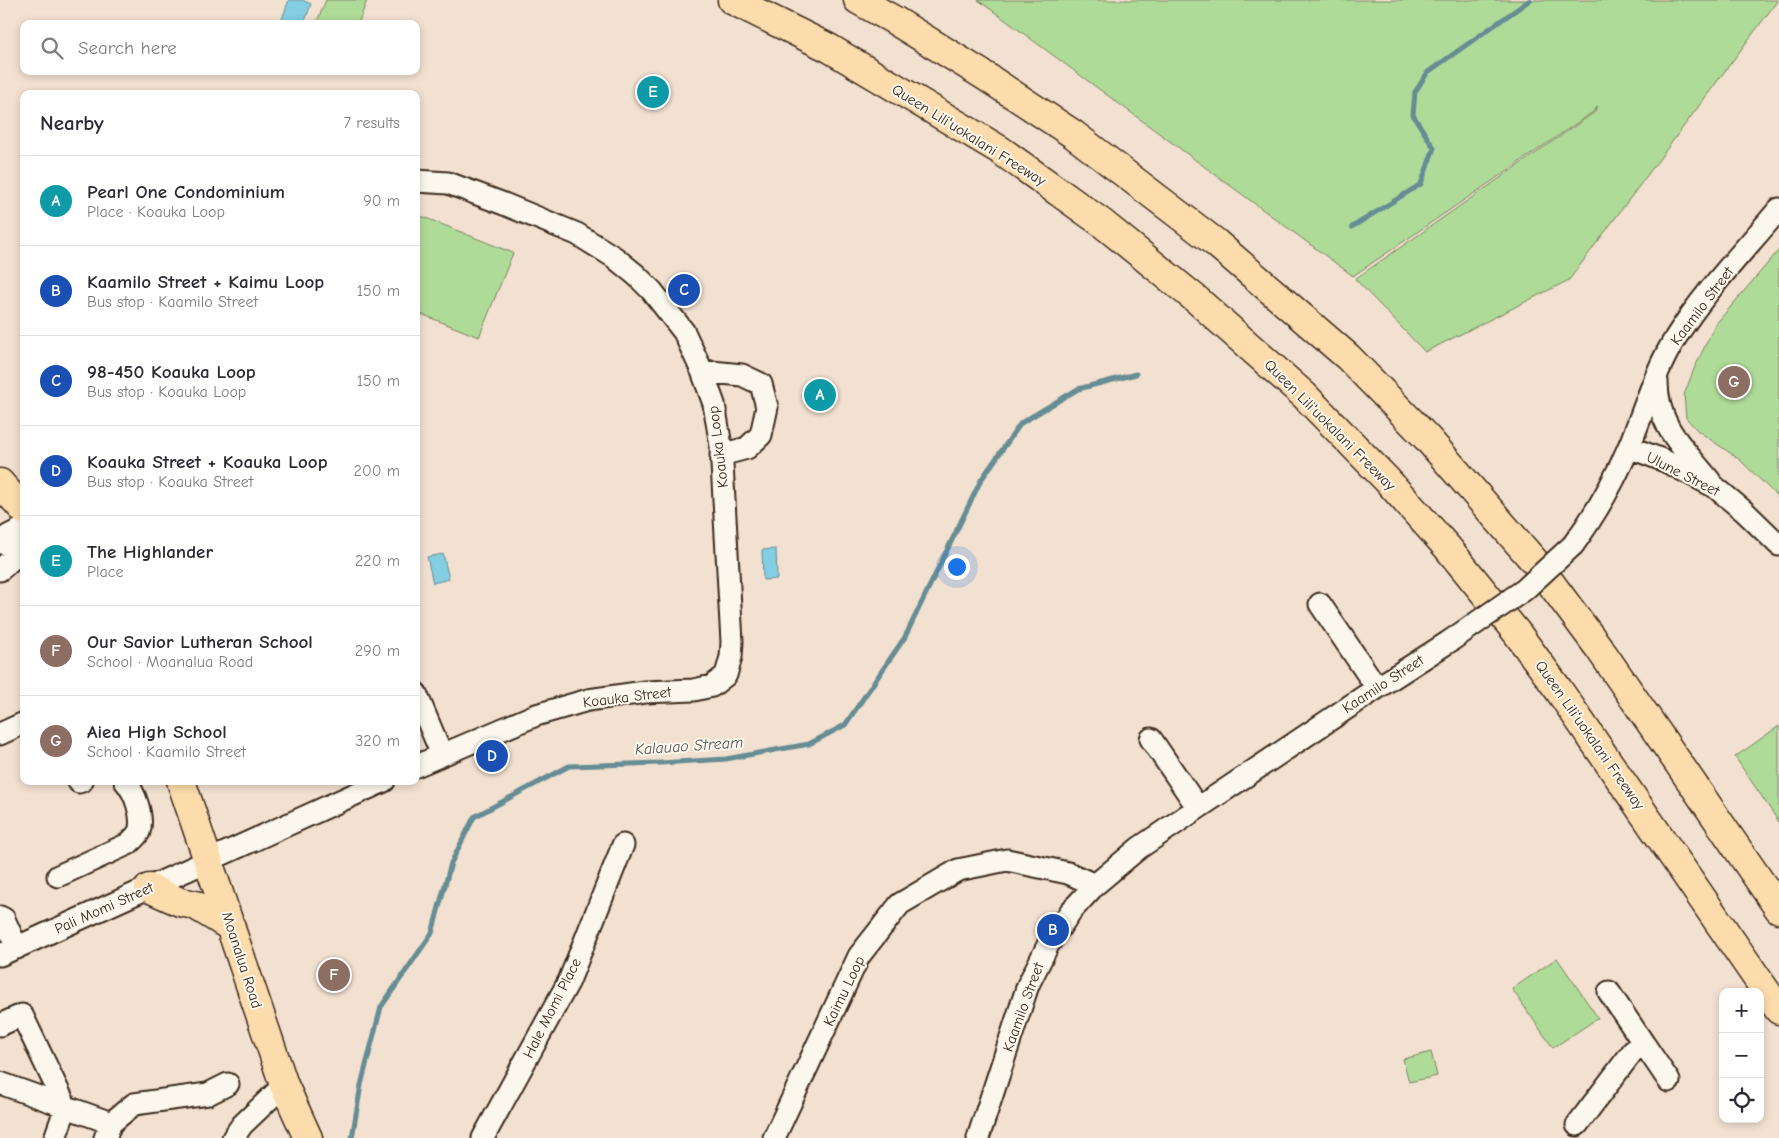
<!DOCTYPE html>
<html lang="en">
<head>
<meta charset="utf-8">
<style>
  :root { --surface:#fff; --page:#f2f2f3; --text:#2b2b33; --muted:#7c7c81; --line:#e1e1e2; --accent:#b45309 }
  body { margin:0; font-family:"Comic Neue",sans-serif; background:var(--page); color:var(--text) }
  .controls { position:absolute; right:15px; bottom:15px; display:grid; overflow:hidden; border-radius:10px; box-shadow:0 2px 8px #0003 }
  .controls button { width:45px; height:45px; display:grid; place-items:center; padding:0; border:0; border-bottom:1px solid var(--line); background:var(--surface); color:var(--text); font:25px sans-serif }
  .you { position:absolute; left:956px; top:566px; width:18px; height:18px; margin:-12px; border:4px solid #fff; border-radius:50%; background:#1a73e8; box-shadow:0 0 0 8px #1a73e833 }
  .badge { display:grid; place-items:center; width:32px; height:32px; border-radius:50%; background:var(--accent); color:#fff; font-size:16px; font-weight:700 }
  .pin { position:absolute; translate:-50% -50%; border:2px solid #fff; box-shadow:0 1px 5px #0006 }
  .list { margin:0; padding:0; list-style:none }
  h2 { display:flex; justify-content:space-between; align-items:center; height:65px; margin:0; padding:0 20px; font-size:21px }
  h2 small { font-size:16px; font-weight:400; color:var(--muted) }
  .list li { display:grid; grid-template-columns:32px 1fr auto; gap:15px; align-items:center; box-sizing:border-box; height:90px; padding:0 20px; border-top:1px solid var(--line) }
  .list b { display:block; font-size:19px; white-space:nowrap }
  .list p { margin:0; font-size:16px; white-space:nowrap; color:var(--muted) }
  .list em { font-size:16px; font-style:normal; color:var(--muted) }
  .icon { flex:none; width:28px; height:28px; fill:none; stroke:currentColor; stroke-width:2; stroke-linecap:round; stroke-linejoin:round }
  .map { position:relative; flex:none; width:1779px; height:1138px; overflow:hidden }
  .search { position:absolute; background:var(--surface); box-shadow:0 2px 8px #0003; left:20px; top:20px; width:400px; height:55px; display:flex; align-items:center; gap:12px; box-sizing:border-box; padding:0 18px; border-radius:10px; color:var(--muted); font-size:19px }
  .panel { position:absolute; background:var(--surface); box-shadow:0 2px 8px #0003; left:20px; top:90px; width:400px; height:695px; border-radius:10px }
  .map>svg:first-child { display:block }
</style>
</head>
<body>
<div class="map">
<svg width="1779" height="1138" viewBox="0 0 1779 1138">
  <rect width="100%" height="100%" fill="#f2e0d0"/>
  <filter id="ink" filterUnits="userSpaceOnUse"><feTurbulence type="fractalNoise" baseFrequency=".02" numOctaves="2"/><feDisplacementMap in="SourceGraphic" scale="10" xChannelSelector="R" yChannelSelector="G"/><feConvolveMatrix kernelMatrix="1 2 1 2 8 2 1 2 1" color-interpolation-filters="sRGB"/></filter>
  <g filter="url(#ink)">
    <!-- green -->
    <path fill="#afdb99" stroke="#75825c" d="M 326,0 L 367,0 L 358,24 L 316,24 Z
      M 978,0 L 1778,0 L 1569,280 L 1425,352 L 1355,279 L 1595,112 L 1598,106 L 1593,112 L 1353,276 Z
      M 421,216 L 513,253 L 479,337 L 416,312 L 416,228 Z
      M 1779,250 L 1779,498 L 1739,459 L 1698,431 L 1686,418 L 1684,395 L 1694,369 L 1715,325 Z
      M 1779,726 L 1779,822 L 1735,757 Z
      M 1557,958 L 1598,1018 L 1553,1048 L 1512,989 Z
      M 1431,1052 L 1437,1076 L 1409,1082 L 1403,1059 Z"/>
    <!-- water -->
    <path fill="#83cee3" stroke="#668c94" d="M 289,0 L 302,0 L 311,4 L 304,24 L 280,24 Z
      M 776,549 L 777,579 L 763,580 L 762,550 Z
      M 443,554 L 449,579 L 433,583 L 427,557 Z"/>
    <g fill="none" stroke-linecap="round" stroke-linejoin="round">
      <!-- stream -->
      <path stroke="#668c94" stroke-width="5" d="M 1352,227 L 1421,184 L 1434,148 L 1413,115 L 1415,92 L 1428,72 L 1530,0
        M 352,1138 L 361,1085 L 381,1007 L 432,933 L 451,863 L 474,817 L 569,766 L 660,763 L 726,759 L 809,744 L 845,725 L 905,637 L 981,480 L 1021,423 L 1078,389 L 1136,374"/>
      <!-- minor casing -->
      <g stroke="#3b2a1e" stroke-width="25">
        <path id="minor" d="M 416,181 L 448,183 L 504,204 L 577,234 L 614,257 L 636,275 L 652,291 L 684,332 L 702,371 L 714,404 L 721,446 L 732,642 L 731,657 L 726,675 L 712,686 L 694,690 L 645,692 L 588,700 L 536,715 L 416,766
          M 702,371 L 742,375 L 761,384 L 767,407 L 761,435 L 747,448 L 721,455
          M 1657,381 C 1657,427 1683,447 1710,481
          M 1629,447 L 1665,461 L 1715,487 L 1745,512 L 1779,545
          M 0,543 L 8,536 L 24,528
          M 1573,545 C 1595,515 1613,484 1628,449 C 1644,412 1654,372 1676,337 C 1705,291 1744,251 1779,209
          M 0,570 L 20,552 L 24,545
          M 1320,604 L 1377,688
          M 416,693 L 442,755
          M 0,734 L 24,723
          M 1151,739 L 1198,808
          M 79,782 L 82,781
          M 58,876 L 128,844 C 132,840 136,837 139,832 C 144,817 135,792 125,781
          M 0,917 L 4,919 L 17,948
          M 0,955 L 384,781
          M 0,1025 L 22,1015 L 66,1107 L 55,1138
          M 1644,1044 L 1669,1081
          M 0,1083 L 111,1123
          M 1577,1125 L 1633,1051 L 1644,1044 L 1609,992
          M 105,1138 L 111,1123 L 134,1104 L 208,1094 L 228,1084
          M 233,1138 L 242,1125 L 284,1085
          M 483,1138 L 569,981 L 623,845
          M 774,1138 L 859,956 L 900,904 L 958,870 L 1007,860 L 1068,873 L 1095,885
          M 978,1138 L 1028,985 L 1048,945 L 1071,911 L 1095,885 L 1139,848 L 1198,808 L 1377,688 L 1450,641"/>
      </g>
      <!-- major casing -->
      <g stroke="#3b2a1e" stroke-width="31">
        <path id="major" d="M 0,483 L 24,510
          M 181,781 L 284,1085 L 308,1138
          M 149,888 L 180,902 L 195,905 L 231,927"/>
      </g>
      <!-- highway casing -->
      <g stroke="#3b2a1e" stroke-width="31">
        <path id="highway" d="M 732,0 L 829,48 L 1000,150 L 1102,223 L 1197,300 L 1304,395 L 1387,480 L 1447,547 L 1517,633 L 1558,689 L 1779,1010
          M 858,0 L 894,20 L 985,76 L 1073,134 L 1216,243 L 1348,357 L 1427,438 L 1535,562 L 1599,648 L 1779,909"/>
      </g>
      <!-- minor -->
      <use href="#minor" stroke="#fbf7ec" stroke-width="21"/>
      <!-- major -->
      <use href="#major" stroke="#fcdcac" stroke-width="28"/>
      <!-- highway -->
      <use href="#highway" stroke="#fcdcac" stroke-width="28"/>
      <!-- minor-bridge casing -->
      <g stroke="#3b2a1e" stroke-width="25" stroke-linecap="butt">
        <path id="minor-bridge" d="M 1450,641 L 1524,590 L 1573,545"/>
      </g>
      <!-- minor-bridge -->
      <use href="#minor-bridge" stroke="#fbf7ec" stroke-width="21"/>
    </g>
  </g>
  <g text-anchor="middle" dominant-baseline="central" stroke-width="4" stroke-linejoin="round" paint-order="stroke">
    <!-- street labels -->
    <g font-size="15" fill="#3b2a1e" stroke="#fbf7ec">
      <text transform="translate(969 135) rotate(32)">Queen Liliʻuokalani Freeway</text>
      <text transform="translate(1702 306) rotate(-53)">Kaamilo Street</text>
      <text transform="translate(1330 425) rotate(45)">Queen Liliʻuokalani Freeway</text>
      <text transform="translate(718 447) rotate(-97)">Koauka Loop</text>
      <text transform="translate(1683 474) rotate(27)">Ulune Street</text>
      <text transform="translate(1383 684) rotate(-33)">Kaamilo Street</text>
      <text transform="translate(627 697) rotate(-7)">Koauka Street</text>
      <text transform="translate(1590 735) rotate(55)">Queen Liliʻuokalani Freeway</text>
      <text transform="translate(104 908) rotate(-24)">Pali Momi Street</text>
      <text transform="translate(242 960) rotate(72)">Moanalua Road</text>
      <text transform="translate(844 991) rotate(-64)">Kaimu Loop</text>
      <text transform="translate(1023 1007) rotate(-70)">Kaamilo Street</text>
      <text transform="translate(552 1008) rotate(-63)">Hale Momi Place</text>
    </g>
    <!-- water labels -->
    <g font-size="16" font-style="italic" fill="#515b59" stroke="#fbf7ec">
      <text transform="translate(689 746) rotate(-4)">Kalauao Stream</text>
    </g>
  </g>
</svg>
<div class="controls">
<button>+</button>
<button>−</button>
<button><svg class="icon" aria-label="locate" viewBox="0 0 24 24"><circle cx="12" cy="12" r="6"/><path d="M12 2v4M12 18v4M2 12h4M18 12h4"/></svg></button>
</div>
<div class="you"></div>
<div class="pin badge" style="left:820px;top:395px;background:#0f9aa8">A</div>
<div class="pin badge" style="left:1053px;top:930px;background:#1a4fb4">B</div>
<div class="pin badge" style="left:684px;top:290px;background:#1a4fb4">C</div>
<div class="pin badge" style="left:492px;top:756px;background:#1a4fb4">D</div>
<div class="pin badge" style="left:653px;top:92px;background:#0f9aa8">E</div>
<div class="pin badge" style="left:334px;top:975px;background:#8d6e63">F</div>
<div class="pin badge" style="left:1734px;top:382px;background:#8d6e63">G</div>
<div class="search"><svg class="icon" aria-label="search" viewBox="0 0 24 24"><circle cx="10" cy="10" r="6"/><path d="M15 15l6 6"/></svg>Search here</div>
<section class="panel">
<h2>Nearby<small>7 results</small></h2>
<ul class="list">
<li><span class="badge" style="background:#0f9aa8">A</span><div><b>Pearl One Condominium</b><p>Place · Koauka Loop</p></div><em>90 m</em></li>
<li><span class="badge" style="background:#1a4fb4">B</span><div><b>Kaamilo Street + Kaimu Loop</b><p>Bus stop · Kaamilo Street</p></div><em>150 m</em></li>
<li><span class="badge" style="background:#1a4fb4">C</span><div><b>98-450 Koauka Loop</b><p>Bus stop · Koauka Loop</p></div><em>150 m</em></li>
<li><span class="badge" style="background:#1a4fb4">D</span><div><b>Koauka Street + Koauka Loop</b><p>Bus stop · Koauka Street</p></div><em>200 m</em></li>
<li><span class="badge" style="background:#0f9aa8">E</span><div><b>The Highlander</b><p>Place</p></div><em>220 m</em></li>
<li><span class="badge" style="background:#8d6e63">F</span><div><b>Our Savior Lutheran School</b><p>School · Moanalua Road</p></div><em>290 m</em></li>
<li><span class="badge" style="background:#8d6e63">G</span><div><b>Aiea High School</b><p>School · Kaamilo Street</p></div><em>320 m</em></li>
</ul>
</section>
</div>
</body>
</html>
